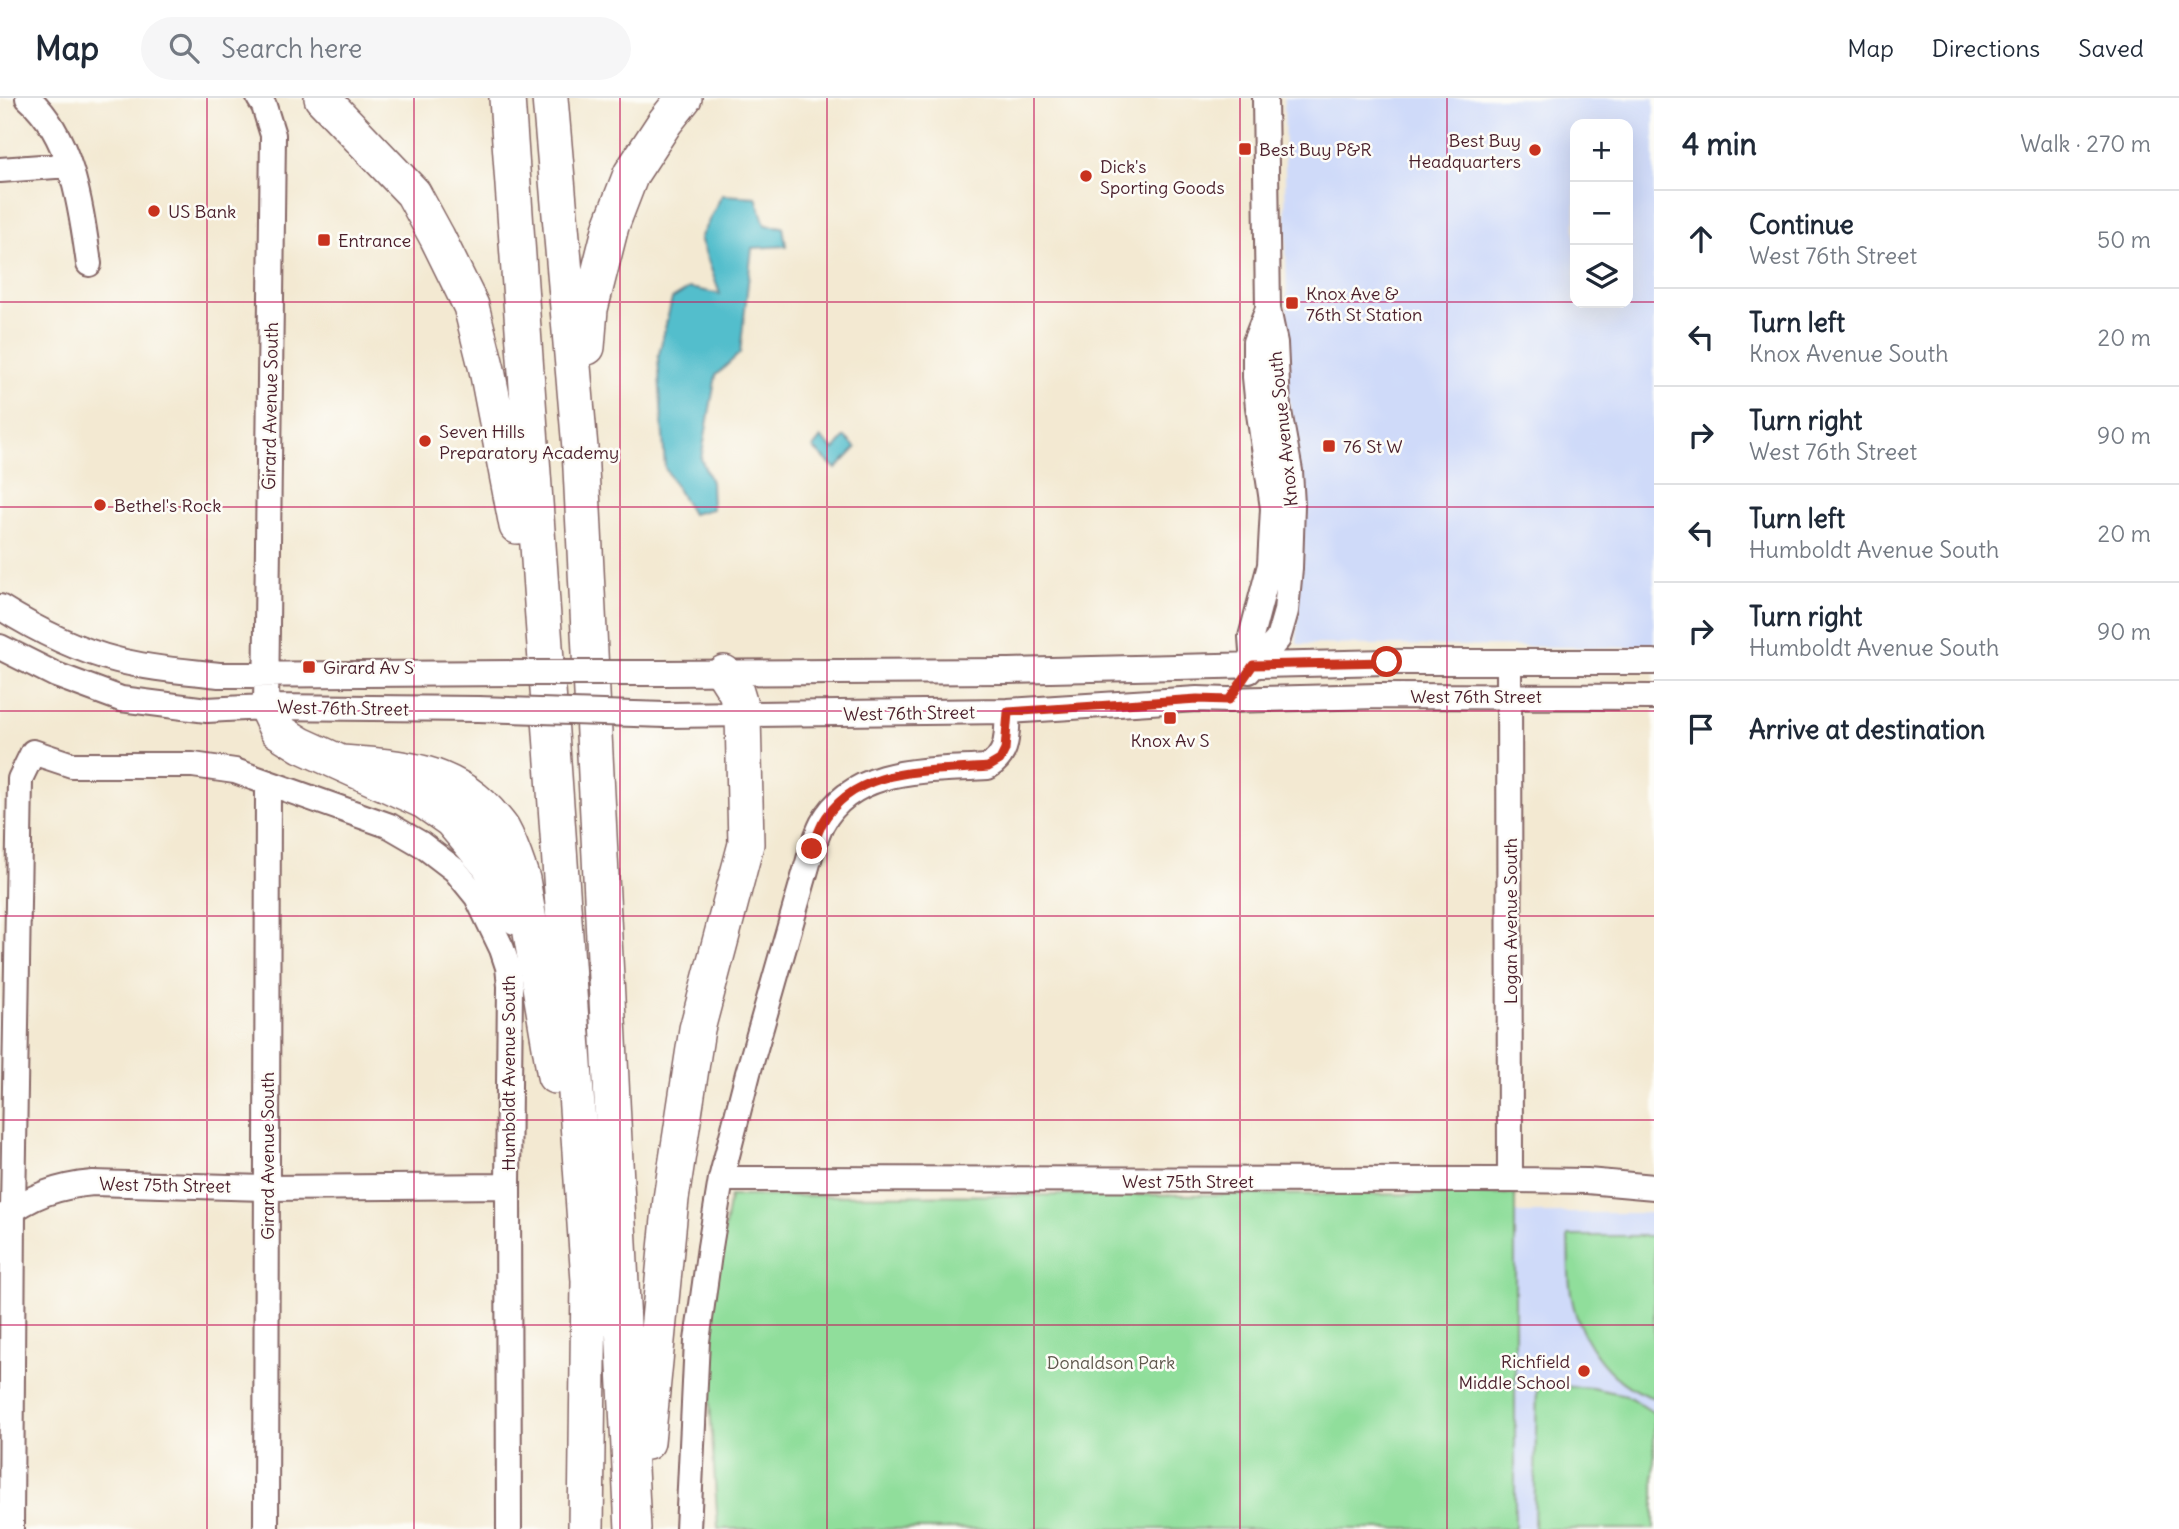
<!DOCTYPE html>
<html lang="en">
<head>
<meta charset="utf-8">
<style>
  :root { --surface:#fff; --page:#f6f6f7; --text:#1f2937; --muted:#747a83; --line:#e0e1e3 }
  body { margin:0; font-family:Delius,sans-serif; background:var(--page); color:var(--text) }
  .controls { position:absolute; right:21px; top:21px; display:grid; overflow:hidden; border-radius:14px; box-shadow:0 7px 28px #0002 }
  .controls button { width:63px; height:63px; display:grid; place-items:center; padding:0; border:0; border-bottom:2px solid var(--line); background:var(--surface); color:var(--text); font:35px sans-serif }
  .stop { position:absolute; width:21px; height:21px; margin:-16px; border:5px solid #c8321e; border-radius:50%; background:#fff }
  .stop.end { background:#c8321e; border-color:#fff; box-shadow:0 2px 7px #0008 }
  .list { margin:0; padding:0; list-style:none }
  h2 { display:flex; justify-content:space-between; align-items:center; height:91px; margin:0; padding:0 28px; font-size:30px }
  h2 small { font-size:23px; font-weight:400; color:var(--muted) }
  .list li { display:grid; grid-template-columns:46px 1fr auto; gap:21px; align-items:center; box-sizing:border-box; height:98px; padding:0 28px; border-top:2px solid var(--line) }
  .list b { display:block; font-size:26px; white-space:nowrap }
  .list p { margin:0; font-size:23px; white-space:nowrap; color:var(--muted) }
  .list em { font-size:23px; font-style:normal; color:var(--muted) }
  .icon { flex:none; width:38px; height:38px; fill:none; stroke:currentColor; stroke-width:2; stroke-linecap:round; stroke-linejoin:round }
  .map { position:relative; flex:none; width:1654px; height:1431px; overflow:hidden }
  header { display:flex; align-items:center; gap:42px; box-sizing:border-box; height:98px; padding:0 35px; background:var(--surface); border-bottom:2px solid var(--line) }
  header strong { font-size:33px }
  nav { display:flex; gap:38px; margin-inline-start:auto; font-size:24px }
  .search { width:490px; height:63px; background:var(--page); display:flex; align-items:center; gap:18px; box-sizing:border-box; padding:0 24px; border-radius:38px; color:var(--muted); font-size:26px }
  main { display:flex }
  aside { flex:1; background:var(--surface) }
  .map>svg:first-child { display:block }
</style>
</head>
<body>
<header>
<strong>Map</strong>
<div class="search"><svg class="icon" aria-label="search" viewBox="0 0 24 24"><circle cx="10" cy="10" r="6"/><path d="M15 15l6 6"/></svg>Search here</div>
<nav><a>Map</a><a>Directions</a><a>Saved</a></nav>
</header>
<main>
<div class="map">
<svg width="1654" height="1431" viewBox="0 0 1654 1431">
  <rect width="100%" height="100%" fill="#fdfcf7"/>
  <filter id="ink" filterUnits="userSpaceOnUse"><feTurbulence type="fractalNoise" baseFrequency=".0143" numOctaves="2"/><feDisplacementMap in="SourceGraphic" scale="14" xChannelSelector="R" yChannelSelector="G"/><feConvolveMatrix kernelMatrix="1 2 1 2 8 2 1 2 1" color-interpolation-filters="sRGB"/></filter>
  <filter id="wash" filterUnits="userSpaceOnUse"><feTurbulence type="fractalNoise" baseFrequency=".00686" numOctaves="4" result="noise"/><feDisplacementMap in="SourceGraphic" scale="28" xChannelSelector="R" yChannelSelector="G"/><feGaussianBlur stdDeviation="1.57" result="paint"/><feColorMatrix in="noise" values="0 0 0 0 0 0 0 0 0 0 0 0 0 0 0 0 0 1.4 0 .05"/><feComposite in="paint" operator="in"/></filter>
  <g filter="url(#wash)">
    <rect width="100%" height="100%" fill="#f3e9d2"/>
    <!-- built -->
    <path fill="#cfdaf9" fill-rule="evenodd" d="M 1284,0 L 1654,0 L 1654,550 L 1297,546 L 1300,403 L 1288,292 ZM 1575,26 L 1628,26 L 1628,205 L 1575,205 Z
      M 1515,1115 L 1654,1115 L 1654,1431 L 1515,1431 Z"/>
    <!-- green -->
    <path fill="#90de9b" stroke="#6d7e63" stroke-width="2" d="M 1515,1096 L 1515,1431 L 718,1431 L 706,1244 L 730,1098 Z
      M 1568,1138 L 1654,1138 L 1654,1300 C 1606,1285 1575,1236 1570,1188 C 1568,1172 1569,1154 1568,1138 Z
      M 1537,1286 L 1592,1290 L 1626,1297 L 1654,1315 L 1654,1431 L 1534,1431 Z"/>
    <!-- water -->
    <path fill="#52becc" stroke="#4e6e7c" stroke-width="2" d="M 722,97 L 756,99 L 765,127 L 783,129 L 786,148 L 752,150 L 740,255 L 716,277 L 701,361 L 711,384 L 712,411 L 692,416 L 665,370 L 658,260 L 672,201 L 690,190 L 720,196 L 700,140 Z
      M 845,339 L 856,350 L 836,371 L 813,350 L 821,340 L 834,352 Z"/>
  </g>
  <g filter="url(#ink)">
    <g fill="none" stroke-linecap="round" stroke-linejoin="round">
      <!-- minor casing -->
      <g stroke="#856665" stroke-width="28">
        <path id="minor" d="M 28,0 C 73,39 81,111 89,166
          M 259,0 L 264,8 L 273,37 L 266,609
          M 0,72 L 69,67
          M 0,509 C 35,531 77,552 117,562 C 151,571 185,573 219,577 L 529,575
          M 0,549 L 56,577 L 121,601 L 207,612 L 266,609 L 478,611
          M 1509,564 L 1510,1082
          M 1253,567 L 1251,539 L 1270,467 L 1273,410 L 1258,309 L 1255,279 L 1255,244 L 1268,211
          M 1249,573 L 1278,541 L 1286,513 L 1290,470 L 1292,407 L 1290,373 L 1278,308 L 1275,245 L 1268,211 L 1265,0
          M 662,575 L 1009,573 L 1387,564 L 1654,564
          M 666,617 L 1008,613 L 1197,601 L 1229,602 L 1377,598 L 1654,599
          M 721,1081 L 1510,1082 L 1587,1083 L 1654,1089
          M 3,1119 C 31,1098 58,1088 93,1085 L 267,1090 L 508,1088
          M 11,1431 L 13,1112 L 20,681 L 33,654 L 72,667 L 193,667 L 235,673 L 390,728 L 421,746 L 455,772 L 477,799 L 502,851 L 508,869 L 510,888 L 508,1088 L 509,1431
          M 266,1431 L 268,685
          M 688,1431 L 697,1243 L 710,1149 L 721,1081 L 748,975 L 812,751 C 815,743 818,734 822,726 C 854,667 931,673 988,669 C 1010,655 1006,637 1008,613"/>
      </g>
      <!-- highway casing -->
      <g stroke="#856665" stroke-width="38">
        <path id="highway" d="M 322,0 L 413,95 L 437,139 L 471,208 L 487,272 L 517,428
          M 507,0 L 589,1183 L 586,1431
          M 550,0 L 580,350 L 633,1431
          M 587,249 L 590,211 L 611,128 L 631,76 L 665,24 L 684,0
          M 266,609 L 277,632 L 301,647 L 424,703 L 451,722 L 490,768 L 517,819
          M 342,665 C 397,669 448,671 488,714 C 493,720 498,725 502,731 C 511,747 516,764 522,781 L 555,978
          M 647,1344 L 671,1101 L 697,931 L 746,746 L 743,617 L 736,594 L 724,575"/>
      </g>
      <!-- minor -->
      <use href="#minor" stroke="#fff" stroke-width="24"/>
      <!-- highway -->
      <use href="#highway" stroke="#fff" stroke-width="35"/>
      <!-- minor-bridge casing -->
      <g stroke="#856665" stroke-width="28" stroke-linecap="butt">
        <path id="minor-bridge" d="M 529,575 L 662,575
          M 478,611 L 666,617"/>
      </g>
      <!-- minor-bridge -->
      <use href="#minor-bridge" stroke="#fff" stroke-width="24"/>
    </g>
  </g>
  <g fill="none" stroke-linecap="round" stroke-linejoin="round" filter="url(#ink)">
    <!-- route -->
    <path stroke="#c8321e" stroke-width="9" d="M 812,751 C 815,743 818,734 822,726 C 855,667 930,674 988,669 L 1000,662 L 1005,652 L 1008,614 L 1197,601 L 1229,602 L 1253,567 L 1387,564"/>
  </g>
  <!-- grid -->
  <path fill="none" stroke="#c2185b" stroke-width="2" stroke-opacity="0.55" d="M 207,0 L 207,1431M 414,0 L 414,1431M 620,0 L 620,1431M 827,0 L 827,1431M 1034,0 L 1034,1431M 1240,0 L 1240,1431M 1447,0 L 1447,1431M 0,204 L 1575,204M 1628,204 L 1654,204M 0,409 L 1654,409M 0,613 L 1654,613M 0,818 L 1654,818M 0,1022 L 1654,1022M 0,1227 L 1654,1227"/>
  <!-- markers -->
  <g fill="#c8321e" stroke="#fdfcf7" stroke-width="2.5">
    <rect x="1238" y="44" width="14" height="14" rx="3.5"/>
    <circle cx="1535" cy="52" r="7"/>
    <circle cx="1086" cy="78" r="7"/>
    <circle cx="154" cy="113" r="7"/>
    <rect x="317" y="135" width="14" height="14" rx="3.5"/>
    <rect x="1285" y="198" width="14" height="14" rx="3.5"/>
    <circle cx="425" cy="343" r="7"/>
    <rect x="1322" y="341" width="14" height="14" rx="3.5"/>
    <circle cx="100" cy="407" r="7"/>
    <rect x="302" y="562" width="14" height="14" rx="3.5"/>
    <rect x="1163" y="613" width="14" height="14" rx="3.5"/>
    <circle cx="1584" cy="1273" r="7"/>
  </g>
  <g text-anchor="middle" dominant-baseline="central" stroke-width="5" stroke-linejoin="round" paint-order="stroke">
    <!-- poi labels -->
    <g font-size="18" fill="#4a1f2b" stroke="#fdfcf7" text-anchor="start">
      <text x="1521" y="42" text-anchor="end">Best Buy<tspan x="1521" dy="21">Headquarters</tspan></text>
      <text x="1259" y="51">Best Buy P&amp;R</text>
      <text x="1100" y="68">Dick's<tspan x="1100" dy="21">Sporting Goods</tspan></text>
      <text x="168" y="113">US Bank</text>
      <text x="338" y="142">Entrance</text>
      <text x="1306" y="195">Knox Ave &amp;<tspan x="1306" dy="21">76th St Station</tspan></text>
      <text x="439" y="333">Seven Hills<tspan x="439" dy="21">Preparatory Academy</tspan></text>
      <text x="1343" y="348">76 St W</text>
      <text x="114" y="407">Bethel's Rock</text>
      <text x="323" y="569">Girard Av S</text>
      <text x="1170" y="642" text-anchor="middle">Knox Av S</text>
      <text x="1570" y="1263" text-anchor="end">Richfield<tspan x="1570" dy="21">Middle School</tspan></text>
    </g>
    <!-- street labels -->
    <g font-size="18" fill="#4a1f2b" stroke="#fdfcf7">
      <text transform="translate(270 308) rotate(-89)">Girard Avenue South</text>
      <text transform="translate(1283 331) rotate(-96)">Knox Avenue South</text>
      <text x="1476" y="598">West 76th Street</text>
      <text transform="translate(343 610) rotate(1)">West 76th Street</text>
      <text transform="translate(909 615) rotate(-1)">West 76th Street</text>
      <text transform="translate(1510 823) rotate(-90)">Logan Avenue South</text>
      <text transform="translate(508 975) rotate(-90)">Humboldt Avenue South</text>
      <text transform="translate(267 1058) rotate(-90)">Girard Avenue South</text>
      <text x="1188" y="1083">West 75th Street</text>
      <text transform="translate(165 1087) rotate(1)">West 75th Street</text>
    </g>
    <!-- park labels -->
    <g font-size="18" fill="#5f584d" stroke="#fdfcf7">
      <text x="1111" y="1264">Donaldson Park</text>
    </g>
  </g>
</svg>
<div class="controls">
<button>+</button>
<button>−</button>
<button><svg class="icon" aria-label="layers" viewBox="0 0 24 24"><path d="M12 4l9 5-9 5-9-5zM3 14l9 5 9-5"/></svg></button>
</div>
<div class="stop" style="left:1387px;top:564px"></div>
<div class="stop end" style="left:812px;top:751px"></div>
</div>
<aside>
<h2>4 min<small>Walk · 270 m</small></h2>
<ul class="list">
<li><svg class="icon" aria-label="ahead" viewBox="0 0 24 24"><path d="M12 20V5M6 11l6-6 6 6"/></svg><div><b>Continue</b><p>West 76th Street</p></div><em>50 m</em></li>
<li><svg class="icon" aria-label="left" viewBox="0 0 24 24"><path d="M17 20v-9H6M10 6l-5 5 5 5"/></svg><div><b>Turn left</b><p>Knox Avenue South</p></div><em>20 m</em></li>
<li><svg class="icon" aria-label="right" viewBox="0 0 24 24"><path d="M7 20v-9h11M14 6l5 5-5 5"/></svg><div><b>Turn right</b><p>West 76th Street</p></div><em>90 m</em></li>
<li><svg class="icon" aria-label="left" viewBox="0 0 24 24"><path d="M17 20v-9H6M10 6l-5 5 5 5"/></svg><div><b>Turn left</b><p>Humboldt Avenue South</p></div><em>20 m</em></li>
<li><svg class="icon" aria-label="right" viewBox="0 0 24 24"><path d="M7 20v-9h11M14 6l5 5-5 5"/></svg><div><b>Turn right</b><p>Humboldt Avenue South</p></div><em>90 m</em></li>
<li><svg class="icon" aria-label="arrive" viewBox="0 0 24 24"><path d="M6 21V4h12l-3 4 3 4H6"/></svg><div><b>Arrive at destination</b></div></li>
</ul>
</aside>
</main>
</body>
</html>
